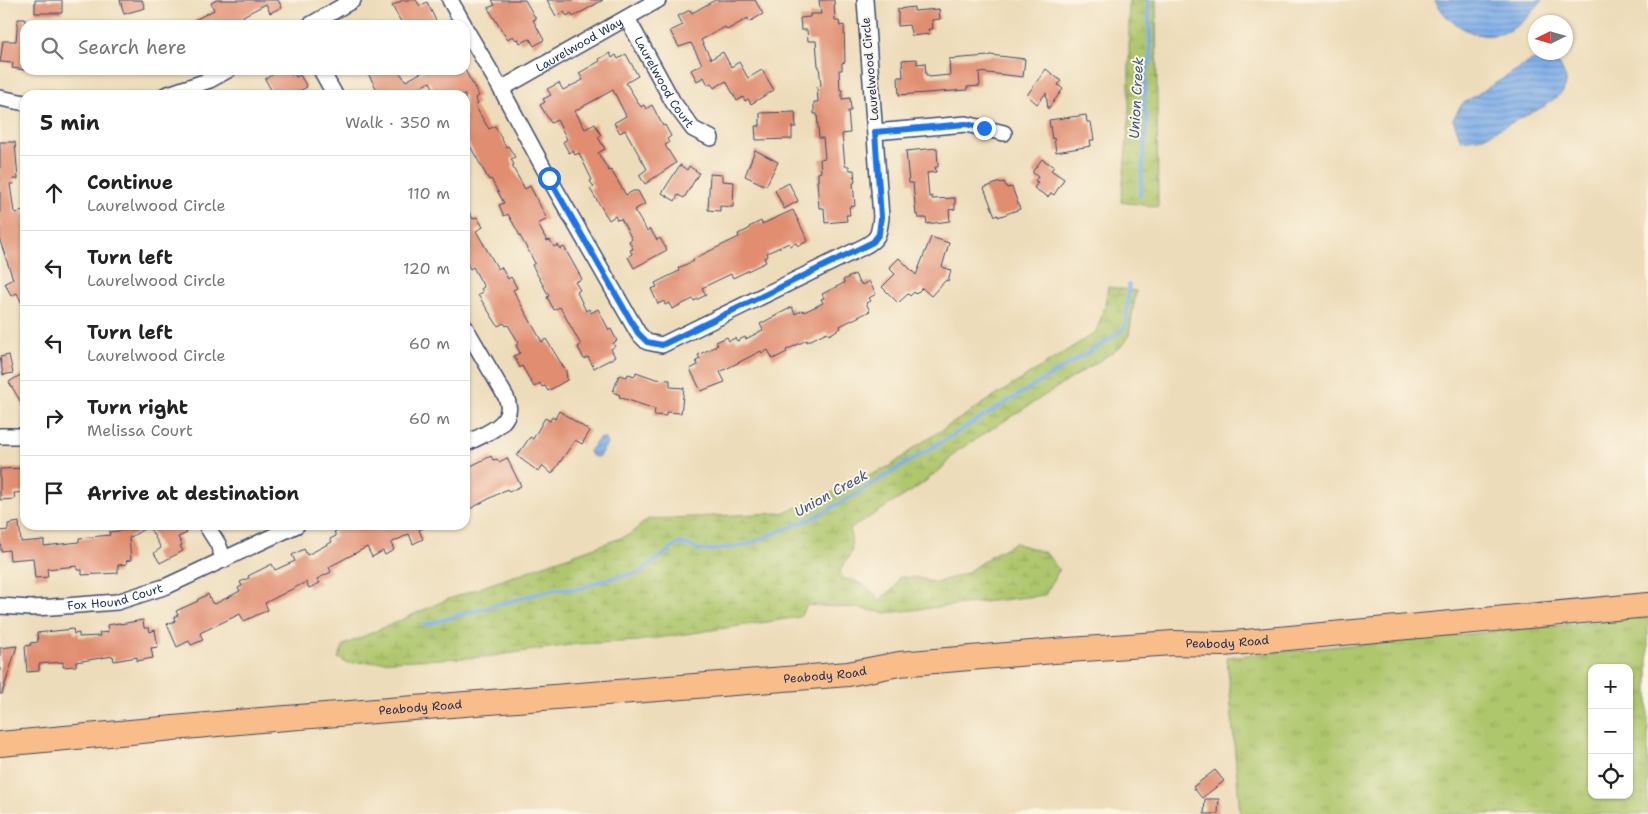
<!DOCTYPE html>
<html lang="en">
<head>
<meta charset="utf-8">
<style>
  :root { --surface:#fff; --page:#f2f2f2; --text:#222; --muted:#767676; --line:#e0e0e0 }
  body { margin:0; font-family:"Shantell Sans",sans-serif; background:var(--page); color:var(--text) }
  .controls { position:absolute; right:15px; bottom:15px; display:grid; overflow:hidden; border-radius:10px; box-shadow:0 1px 4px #0004 }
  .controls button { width:45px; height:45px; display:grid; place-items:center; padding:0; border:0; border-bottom:1px solid var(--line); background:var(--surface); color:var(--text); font:25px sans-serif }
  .compass { position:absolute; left:1528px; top:15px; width:45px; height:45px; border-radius:50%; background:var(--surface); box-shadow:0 1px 4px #0004; rotate:265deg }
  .stop { position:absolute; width:15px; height:15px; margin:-11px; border:4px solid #1a73e8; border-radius:50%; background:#fff }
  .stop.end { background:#1a73e8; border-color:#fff; box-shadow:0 1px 5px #0008 }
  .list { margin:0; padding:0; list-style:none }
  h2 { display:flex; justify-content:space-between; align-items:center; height:65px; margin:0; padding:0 20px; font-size:21px }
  h2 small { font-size:16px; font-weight:400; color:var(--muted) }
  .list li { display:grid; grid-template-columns:32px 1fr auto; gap:15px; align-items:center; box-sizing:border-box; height:75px; padding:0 20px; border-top:1px solid var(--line) }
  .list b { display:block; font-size:19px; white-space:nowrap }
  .list p { margin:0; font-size:16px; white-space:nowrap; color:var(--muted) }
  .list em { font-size:16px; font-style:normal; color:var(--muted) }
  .icon { flex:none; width:28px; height:28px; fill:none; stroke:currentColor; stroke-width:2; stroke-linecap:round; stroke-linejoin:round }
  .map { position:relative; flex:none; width:1648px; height:814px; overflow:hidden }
  .search { position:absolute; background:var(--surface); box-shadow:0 1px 4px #0004; left:20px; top:20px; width:450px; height:55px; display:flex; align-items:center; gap:12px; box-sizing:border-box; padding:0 18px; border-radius:15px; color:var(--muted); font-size:19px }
  .panel { position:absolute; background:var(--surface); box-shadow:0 1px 4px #0004; left:20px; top:90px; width:450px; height:440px; border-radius:15px }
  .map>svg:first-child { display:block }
</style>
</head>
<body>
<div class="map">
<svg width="1648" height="814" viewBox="0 0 1648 814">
  <defs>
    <pattern id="grass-tufts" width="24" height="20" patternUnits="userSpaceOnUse" patternTransform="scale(1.25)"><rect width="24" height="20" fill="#aec66c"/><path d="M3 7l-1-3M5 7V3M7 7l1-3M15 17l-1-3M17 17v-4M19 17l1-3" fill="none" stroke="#95aa60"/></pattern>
    <pattern id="wetland-marsh" width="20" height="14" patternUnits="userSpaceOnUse" patternTransform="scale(1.25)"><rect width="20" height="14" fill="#aec66c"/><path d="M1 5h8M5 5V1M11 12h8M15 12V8" fill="none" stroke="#95aa60"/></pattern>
    <pattern id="water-rules" width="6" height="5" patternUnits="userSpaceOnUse" patternTransform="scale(1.25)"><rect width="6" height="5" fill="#7faee9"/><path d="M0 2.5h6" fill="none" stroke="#678ec0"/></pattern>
  </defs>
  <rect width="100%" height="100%" fill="#fcf5e5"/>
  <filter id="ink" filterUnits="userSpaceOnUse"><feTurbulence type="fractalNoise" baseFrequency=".02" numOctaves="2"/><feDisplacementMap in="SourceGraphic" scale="10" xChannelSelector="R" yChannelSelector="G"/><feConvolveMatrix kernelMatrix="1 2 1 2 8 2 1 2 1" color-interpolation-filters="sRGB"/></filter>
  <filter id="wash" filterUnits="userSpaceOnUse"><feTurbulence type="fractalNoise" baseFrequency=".0096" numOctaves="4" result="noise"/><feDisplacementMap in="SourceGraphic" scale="20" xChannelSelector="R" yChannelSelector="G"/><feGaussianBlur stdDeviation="1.12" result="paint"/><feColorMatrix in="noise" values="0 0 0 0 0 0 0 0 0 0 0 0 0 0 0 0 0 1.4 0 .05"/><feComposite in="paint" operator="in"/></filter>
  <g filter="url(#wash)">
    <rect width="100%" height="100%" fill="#eddcb9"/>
    <!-- grass -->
    <path fill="url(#grass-tufts)" stroke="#647a65" fill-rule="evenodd" d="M 1648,617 L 1648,814 L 1240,814 L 1227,657 ZM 1592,668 L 1629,668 L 1629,795 L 1592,795 Z"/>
    <!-- wetland -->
    <path fill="url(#wetland-marsh)" stroke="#647a65" d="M 1129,0 L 1156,0 L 1158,207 L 1121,202 L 1129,120 Z
      M 1108,287 L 1136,291 L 1129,335 L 1121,347 L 957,451 L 941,469 L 918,487 L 850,529 C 853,551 853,552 840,570 L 842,579 C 858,579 869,588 880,599 L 895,588 L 899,577 L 918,578 L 936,583 L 966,573 L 994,554 L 1015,543 L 1046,553 L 1059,570 L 1045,595 L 886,613 L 856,608 L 807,605 L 800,617 L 638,641 L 577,644 L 484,657 L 347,663 L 338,658 L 344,645 L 446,600 L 629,535 L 648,519 L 780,513 L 789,511 L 848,486 L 892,465 L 915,447 L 1096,332 L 1104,310 Z"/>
    <!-- water -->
    <path fill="url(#water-rules)" stroke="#4d6ea4" d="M 1434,0 L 1542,0 C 1516,36 1485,49 1448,18 C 1443,13 1439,6 1434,0 Z
      M 1546,59 L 1560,65 L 1566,79 L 1563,92 L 1545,106 L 1483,137 L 1461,140 L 1453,119 L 1462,104 L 1531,61 Z
      M 603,438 L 606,440 L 607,444 L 599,456 L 595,457 L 590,454 L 589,451 L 599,439 Z"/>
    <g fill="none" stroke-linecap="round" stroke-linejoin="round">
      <!-- stream -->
      <path stroke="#7faee9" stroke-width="4" d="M 1140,196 L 1147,117 L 1144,109 L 1146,73 L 1151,59 L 1148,0
        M 424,625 L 555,589 L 579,589 L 603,580 L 638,573 L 678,544 L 686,544 L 699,550 L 713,550 L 746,545 L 815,517 L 856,494 L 1112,338 L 1124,328 L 1126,323 L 1129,285"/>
    </g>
    <g id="blocks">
      <!-- building -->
      <path fill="#e08d70" d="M 35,0 L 62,0 L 62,13 L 35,13 Z
        M 120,0 L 142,0 L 145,8 L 124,14 Z
        M 217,0 L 278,0 L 282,7 L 270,13 L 266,4 L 243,16 L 244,19 L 233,25 L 185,25 L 214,10 L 211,3 Z
        M 403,0 L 416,0 L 420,6 L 427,2 L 438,25 L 403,25 L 392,6 Z
        M 492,0 L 525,0 L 536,19 L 533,20 L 544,40 L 534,46 L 530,39 L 520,43 L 518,38 L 516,40 L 513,36 L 507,39 L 488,8 L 495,5 Z
        M 547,0 L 603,0 L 573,17 L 571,13 L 567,16 L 564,12 L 556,16 Z
        M 715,0 L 755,0 L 763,14 L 749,22 L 748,18 L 727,30 L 725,27 L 701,40 L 711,59 L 723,52 L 731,67 L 739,62 L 748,78 L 762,70 L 774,90 L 751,104 L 748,99 L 745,101 L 743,97 L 737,101 L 726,81 L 714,88 L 711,83 L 708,85 L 704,77 L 697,81 L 691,70 L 702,64 L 691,43 L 679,47 L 670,31 L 683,25 L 678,16 L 690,10 L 692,13 Z
        M 819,0 L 834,0 L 835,21 L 839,21 L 840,26 L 844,25 L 845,62 L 842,63 L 842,70 L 839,70 L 840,90 L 842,90 L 842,99 L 850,98 L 851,111 L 848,111 L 850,133 L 842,134 L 845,166 L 849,166 L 850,170 L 854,170 L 855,182 L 853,183 L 855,206 L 849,207 L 850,215 L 846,215 L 847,221 L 825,223 L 824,208 L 819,208 L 817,181 L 818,181 L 818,173 L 821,172 L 820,159 L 825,158 L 823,138 L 819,138 L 817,114 L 814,114 L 814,102 L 818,102 L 817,87 L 821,86 L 819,66 L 818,66 L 816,41 L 808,41 L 807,30 L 801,30 L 800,18 L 810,17 L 810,14 L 821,14 Z
        M 914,7 L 914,11 L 939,9 L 940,19 L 932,20 L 933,29 L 928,29 L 929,34 L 912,36 L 909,25 L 898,26 L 898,9 Z
        M 18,19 L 25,19 L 25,70 L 12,68 L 13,63 L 0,62 L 3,41 L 16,41 Z
        M 610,53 L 612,58 L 616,55 L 618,59 L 626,54 L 638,76 L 626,83 L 641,107 L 644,105 L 646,109 L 652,105 L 663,126 L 665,125 L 671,136 L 667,139 L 669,143 L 665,145 L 676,163 L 645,184 L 639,175 L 647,169 L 625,130 L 620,133 L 614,123 L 626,116 L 613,90 L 575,111 L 585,129 L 595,124 L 601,135 L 598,137 L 605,149 L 598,153 L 609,171 L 611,170 L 626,195 L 633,191 L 638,191 L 645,204 L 634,210 L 647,231 L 650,229 L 657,240 L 660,238 L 667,250 L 634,268 L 628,257 L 632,254 L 630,250 L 633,249 L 629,241 L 632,239 L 621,219 L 617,220 L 615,216 L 609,220 L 590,189 L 594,187 L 590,181 L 592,180 L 579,153 L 575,155 L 573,150 L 569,153 L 563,142 L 567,139 L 557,120 L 551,123 L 540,105 L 545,102 L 543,99 L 551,95 L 547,89 L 559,83 L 563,90 L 583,80 L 579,73 L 600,61 L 599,59 Z
        M 990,55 L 1025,59 L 1023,77 L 979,72 L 980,86 L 967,87 L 967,90 L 899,95 L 898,77 L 903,77 L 902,60 L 917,59 L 917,64 L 925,63 L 926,75 L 929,75 L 929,77 L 950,75 L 949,59 L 989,56 Z
        M 1046,69 L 1061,81 L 1058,85 L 1063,89 L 1048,109 L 1046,93 L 1037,104 L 1027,95 Z
        M 281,70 L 288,70 L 291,75 L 294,73 L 296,77 L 300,75 L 307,87 L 292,95 L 274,95 L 265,79 Z
        M 366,70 L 398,70 L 406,81 L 426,70 L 465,70 L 479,96 L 475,98 L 478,104 L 475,106 L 489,129 L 495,126 L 506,147 L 508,146 L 515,157 L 511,159 L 514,165 L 512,166 L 525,189 L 530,186 L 547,219 L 538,224 L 547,241 L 550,240 L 554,247 L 558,245 L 560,249 L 564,247 L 582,279 L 575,282 L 580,290 L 577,292 L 586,311 L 589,309 L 591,313 L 598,309 L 609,330 L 611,329 L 617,341 L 613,343 L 615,346 L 611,349 L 615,357 L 594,368 L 588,357 L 584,359 L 578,347 L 581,345 L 560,307 L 554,310 L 547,297 L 549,296 L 532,265 L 535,263 L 508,214 L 504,216 L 499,205 L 504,203 L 491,179 L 489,180 L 465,137 L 465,95 L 437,95 L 430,82 L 412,91 L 414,95 L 380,95 Z
        M 795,112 L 796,127 L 792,127 L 792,139 L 756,140 L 755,126 L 760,126 L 760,113 Z
        M 1086,115 L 1087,122 L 1091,122 L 1094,140 L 1090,140 L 1091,146 L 1056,152 L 1054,138 L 1052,139 L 1049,120 Z
        M 0,142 L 15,142 L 18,179 L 13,179 L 14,184 L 10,184 L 14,212 L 16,212 L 16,213 L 23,211 L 25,220 L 25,310 L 17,293 L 11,296 L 5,283 L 13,279 L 0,241 Z
        M 937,148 L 938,167 L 935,167 L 936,172 L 927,173 L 929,197 L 932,196 L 932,199 L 955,198 L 955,209 L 949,210 L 950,221 L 927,224 L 926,218 L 918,218 L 918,215 L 916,215 L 913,183 L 909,183 L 906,151 Z
        M 755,150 L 778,162 L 766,186 L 745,176 Z
        M 1042,159 L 1054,167 L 1051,170 L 1064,179 L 1054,195 L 1051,193 L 1048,197 L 1034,188 L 1038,182 L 1035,181 L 1038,177 L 1033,173 L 1033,171 Z
        M 680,165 L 687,170 L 689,166 L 699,173 L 684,198 L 678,195 L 675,201 L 662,193 Z
        M 710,174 L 722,175 L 722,181 L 734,182 L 733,207 L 720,206 L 720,211 L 708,210 Z
        M 1000,182 L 1001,183 L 1004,182 L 1007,188 L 1012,187 L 1020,209 L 998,217 L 998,215 L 995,216 L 984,188 Z
        M 789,183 L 798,201 L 784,209 L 775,190 Z
        M 465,205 L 473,219 L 477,217 L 483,227 L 476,231 L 498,269 L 501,267 L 508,279 L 511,277 L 517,288 L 513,290 L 542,342 L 546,339 L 566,371 L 567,380 L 548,391 L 545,386 L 542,387 L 540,383 L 534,387 L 522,366 L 520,368 L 514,356 L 520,353 L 516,345 L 519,343 L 508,325 L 506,326 L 504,323 L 498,326 L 478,295 L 483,292 L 481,289 L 484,287 L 473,267 L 470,269 L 465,260 Z
        M 793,210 L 808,241 L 798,246 L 796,243 L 790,246 L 789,243 L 767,253 L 768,256 L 764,258 L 766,262 L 733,278 L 731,274 L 710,284 L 702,288 L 706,295 L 694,301 L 693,299 L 672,309 L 669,303 L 665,305 L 664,301 L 658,304 L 651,289 L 657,287 L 655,283 L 679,271 L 678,268 L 694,261 L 693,259 L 739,237 L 738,234 L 749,229 L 749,227 L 761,221 L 762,224 Z
        M 931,237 L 949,243 L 942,267 L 951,270 L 948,281 L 946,280 L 931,296 L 922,288 L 916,294 L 914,292 L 910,296 L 908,294 L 898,303 L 882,287 L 895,274 L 889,268 L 899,258 L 916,275 Z
        M 855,274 L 859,283 L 861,283 L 862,285 L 869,281 L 876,294 L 869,298 L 871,301 L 866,303 L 870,311 L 840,326 L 841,328 L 829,335 L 827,332 L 807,342 L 807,340 L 786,350 L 787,352 L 773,359 L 768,350 L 762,353 L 761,351 L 720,372 L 725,382 L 701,391 L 690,369 L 698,365 L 696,361 L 700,359 L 698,355 L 718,345 L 716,342 L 727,337 L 729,341 L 735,338 L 737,341 L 745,337 L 746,339 L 763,330 L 760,324 L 792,307 L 795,314 L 803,310 L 804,312 L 823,303 L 821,299 L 824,298 L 822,294 L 844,283 L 843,280 Z
        M 9,355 L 13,373 L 3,375 L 0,357 Z
        M 25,372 L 25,409 L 9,382 Z
        M 636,372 L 656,379 L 670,380 L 670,387 L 684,388 L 681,413 L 666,412 L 666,416 L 654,415 L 655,409 L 619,397 L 620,395 L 613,392 L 619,375 L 627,377 L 628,374 L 635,376 Z
        M 559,411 L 590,431 L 582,444 L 575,440 L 552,474 L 543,466 L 539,472 L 517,456 L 530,437 L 533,439 L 545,418 L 550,421 L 552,417 L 555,419 Z
        M 491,456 L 493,460 L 497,459 L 499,462 L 507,458 L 521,486 L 509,492 L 507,489 L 468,510 L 465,504 L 465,469 Z
        M 25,468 L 25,492 L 14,493 L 15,499 L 0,500 L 0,469 Z
        M 19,522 L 21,542 L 44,540 L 44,546 L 79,542 L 79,538 L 110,535 L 109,532 L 146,528 L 129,538 L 131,560 L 126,561 L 127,564 L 118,565 L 118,573 L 82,575 L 82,570 L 77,570 L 77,566 L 47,569 L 48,577 L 35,578 L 33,558 L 10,560 L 9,550 L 1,551 L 0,531 L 8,530 L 8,524 Z
        M 148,525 L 182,525 L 187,533 L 178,537 L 182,545 L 180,546 L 183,551 L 160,563 L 154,553 L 161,548 Z
        M 348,525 L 429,525 L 419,530 L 423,539 L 413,544 L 409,534 L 391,543 L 394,550 L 385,555 L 383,551 L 372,557 L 367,547 L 329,567 L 331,572 L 317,579 L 320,583 L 309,588 L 306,582 L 265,603 L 268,610 L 244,621 L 240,614 L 200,633 L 203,640 L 191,645 L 189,641 L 177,647 L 167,624 L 175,621 L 174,617 L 178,615 L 176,611 L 198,601 L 197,600 L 208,594 L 212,603 L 215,604 L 240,591 L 238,588 L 242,586 L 240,582 L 249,578 L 248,576 L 272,564 L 275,570 L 295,561 L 292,555 L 304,549 L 307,555 L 332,542 L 330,539 L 336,536 L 334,532 Z
        M 143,620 L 144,628 L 149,628 L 150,632 L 155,630 L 158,647 L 151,648 L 153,658 L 137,661 L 137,657 L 114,661 L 113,656 L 76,662 L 76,666 L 63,667 L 63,662 L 39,664 L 39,671 L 27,672 L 25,646 L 31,645 L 30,643 L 38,642 L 37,633 L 73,629 L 74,634 L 79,633 L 79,637 L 100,636 L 99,633 L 108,632 L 107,625 L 120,623 L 120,624 Z
        M 17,646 L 2,694 L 0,694 L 0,648 Z
        M 1215,770 L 1224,781 L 1202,798 L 1193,787 Z
        M 1205,799 L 1219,799 L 1218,814 L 1204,814 Z"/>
    </g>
  </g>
  <g filter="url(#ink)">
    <use href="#blocks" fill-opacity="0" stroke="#3a496c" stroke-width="1"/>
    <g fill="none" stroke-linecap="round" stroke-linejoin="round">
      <!-- street casing -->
      <g stroke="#3a496c" stroke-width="18">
        <g id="street">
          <path d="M 450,0 L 464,25"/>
          <path id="s1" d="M 627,18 L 673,102 L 693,129 L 711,138"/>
          <path d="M 310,25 L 353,0"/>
          <path d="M 465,28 L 501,89 L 549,178 L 638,333 L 647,342 L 662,345 L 863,247 C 879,239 879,234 881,217 L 865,0"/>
          <path d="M 321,70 L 335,95"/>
          <path id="s2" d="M 501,89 L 658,0"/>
          <path d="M 165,95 L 210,80 L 228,70"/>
          <path d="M 0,98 L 25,103"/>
          <path d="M 875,132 L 966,124 L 1004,133"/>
          <path d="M 465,327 L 506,397 C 518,424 484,434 465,444"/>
          <path d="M 0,436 L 25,436"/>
          <path d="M 206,525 L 218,544 L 224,560"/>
          <path id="s3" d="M 0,606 L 30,608 L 52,607 L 117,602 L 167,586 L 297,525"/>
        </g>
      </g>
      <!-- primary casing -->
      <g stroke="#3a496c" stroke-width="26">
        <g id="primary">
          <path id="s4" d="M 0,744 L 261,720 L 848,674 L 899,664 L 1054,651 L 1173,643 L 1223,644 L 1648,605"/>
        </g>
      </g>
      <!-- street -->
      <use href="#street" stroke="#fff" stroke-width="15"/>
      <!-- primary -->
      <use href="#primary" stroke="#f8bd89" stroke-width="24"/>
    </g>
  </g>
  <g fill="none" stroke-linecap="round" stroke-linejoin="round" filter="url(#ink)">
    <!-- route -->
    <path stroke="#1a73e8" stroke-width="6" d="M 549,178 L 638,333 L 647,342 L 662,345 L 873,242 L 879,234 L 881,217 L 875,132 L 966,124 L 984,128"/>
  </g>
  <g text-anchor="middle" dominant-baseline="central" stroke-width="4" stroke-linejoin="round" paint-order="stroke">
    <!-- street labels -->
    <g font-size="12" fill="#1b2f5e" stroke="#fcf5e5">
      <text stroke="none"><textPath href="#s2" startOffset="90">Laurelwood Way</textPath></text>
      <text transform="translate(870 69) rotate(-95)">Laurelwood Circle</text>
      <text stroke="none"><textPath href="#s1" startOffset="74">Laurelwood Court</textPath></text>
      <text stroke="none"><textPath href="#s3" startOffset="116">Fox Hound Court</textPath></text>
      <text stroke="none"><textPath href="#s4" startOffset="1232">Peabody Road</textPath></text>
      <text stroke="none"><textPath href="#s4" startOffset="828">Peabody Road</textPath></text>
      <text stroke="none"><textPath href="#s4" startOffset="422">Peabody Road</textPath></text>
    </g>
    <!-- water labels -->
    <g font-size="14" font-style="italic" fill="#395588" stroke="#fcf5e5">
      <text transform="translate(1136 98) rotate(-87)">Union Creek</text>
      <text transform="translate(831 493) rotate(-29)">Union Creek</text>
    </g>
  </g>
</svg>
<div class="controls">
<button>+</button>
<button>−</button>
<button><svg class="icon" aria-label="locate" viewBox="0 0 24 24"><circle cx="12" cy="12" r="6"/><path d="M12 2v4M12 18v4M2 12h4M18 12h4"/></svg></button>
</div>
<svg class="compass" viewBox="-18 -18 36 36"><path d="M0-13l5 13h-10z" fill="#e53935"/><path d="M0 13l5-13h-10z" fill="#767676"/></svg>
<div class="stop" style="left:549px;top:178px"></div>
<div class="stop end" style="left:984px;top:128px"></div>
<div class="search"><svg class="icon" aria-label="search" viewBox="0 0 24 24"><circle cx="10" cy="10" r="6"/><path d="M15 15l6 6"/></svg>Search here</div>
<section class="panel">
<h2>5 min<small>Walk · 350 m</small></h2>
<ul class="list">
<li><svg class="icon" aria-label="ahead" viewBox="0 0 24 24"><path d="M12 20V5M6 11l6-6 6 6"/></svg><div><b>Continue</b><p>Laurelwood Circle</p></div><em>110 m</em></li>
<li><svg class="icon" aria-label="left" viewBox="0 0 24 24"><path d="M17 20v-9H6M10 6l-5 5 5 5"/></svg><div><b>Turn left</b><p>Laurelwood Circle</p></div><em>120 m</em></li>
<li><svg class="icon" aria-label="left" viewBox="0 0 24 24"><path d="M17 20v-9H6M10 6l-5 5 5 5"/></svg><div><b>Turn left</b><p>Laurelwood Circle</p></div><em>60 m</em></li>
<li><svg class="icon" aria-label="right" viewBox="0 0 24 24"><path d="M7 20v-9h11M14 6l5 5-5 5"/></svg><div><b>Turn right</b><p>Melissa Court</p></div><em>60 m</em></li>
<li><svg class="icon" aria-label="arrive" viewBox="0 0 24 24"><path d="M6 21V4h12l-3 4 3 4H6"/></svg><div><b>Arrive at destination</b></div></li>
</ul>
</section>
</div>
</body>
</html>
